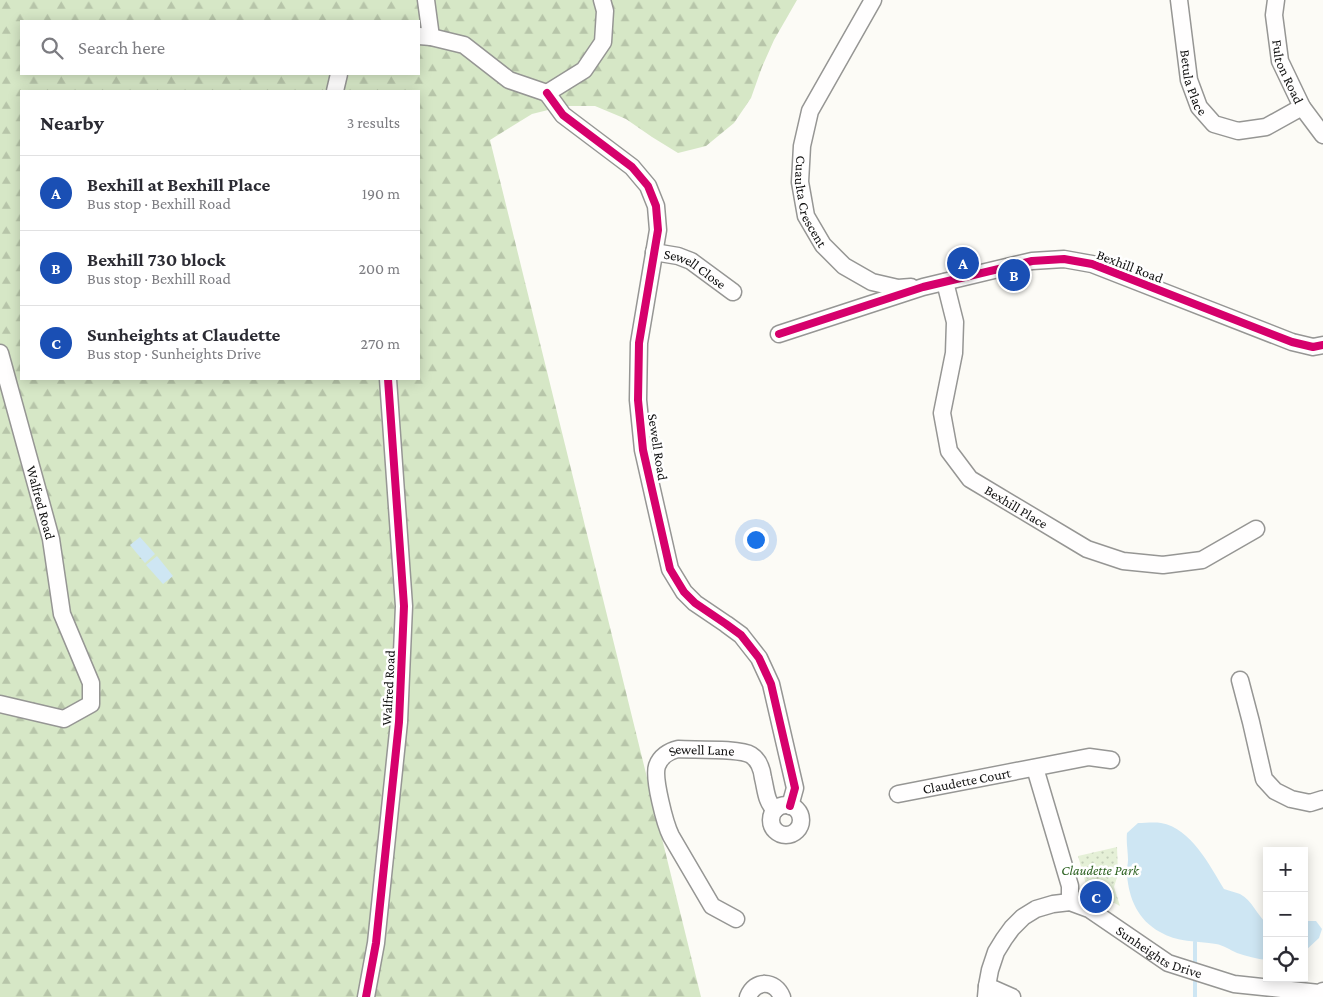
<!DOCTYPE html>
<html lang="en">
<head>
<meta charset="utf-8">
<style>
  :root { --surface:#fff; --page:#f7f7f7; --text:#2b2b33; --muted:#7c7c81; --line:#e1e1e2; --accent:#7c3aed }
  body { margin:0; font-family:"Crimson Pro",serif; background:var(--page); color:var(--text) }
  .controls { position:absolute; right:15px; bottom:15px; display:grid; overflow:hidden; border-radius:0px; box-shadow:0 2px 12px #0003 }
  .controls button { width:45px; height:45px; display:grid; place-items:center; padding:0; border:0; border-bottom:1px solid var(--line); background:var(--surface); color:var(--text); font:25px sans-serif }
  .you { position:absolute; left:755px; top:539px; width:18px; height:18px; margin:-12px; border:4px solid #fff; border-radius:50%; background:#1a73e8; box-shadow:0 0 0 8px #1a73e833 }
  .badge { display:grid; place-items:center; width:32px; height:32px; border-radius:50%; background:var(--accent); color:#fff; font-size:16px; font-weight:700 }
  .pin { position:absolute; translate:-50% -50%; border:2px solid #fff; box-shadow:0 1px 5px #0006 }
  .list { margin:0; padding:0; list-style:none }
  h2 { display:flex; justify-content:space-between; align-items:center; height:65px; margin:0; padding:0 20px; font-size:21px }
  h2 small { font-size:16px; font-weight:400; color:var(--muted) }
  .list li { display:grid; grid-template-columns:32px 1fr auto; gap:15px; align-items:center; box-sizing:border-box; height:75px; padding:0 20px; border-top:1px solid var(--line) }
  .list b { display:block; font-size:19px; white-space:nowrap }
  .list p { margin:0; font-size:16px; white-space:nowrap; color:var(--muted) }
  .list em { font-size:16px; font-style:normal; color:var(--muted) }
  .icon { flex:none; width:28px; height:28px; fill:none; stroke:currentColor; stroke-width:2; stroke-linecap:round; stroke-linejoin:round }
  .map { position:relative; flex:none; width:1323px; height:997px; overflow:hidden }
  .search { position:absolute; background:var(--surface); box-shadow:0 2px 12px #0003; left:20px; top:20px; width:400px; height:55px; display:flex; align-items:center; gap:12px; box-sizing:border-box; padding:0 18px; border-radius:0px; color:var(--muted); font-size:19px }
  .panel { position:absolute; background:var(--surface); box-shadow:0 2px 12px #0003; left:20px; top:90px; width:400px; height:290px; border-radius:0px }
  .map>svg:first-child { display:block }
</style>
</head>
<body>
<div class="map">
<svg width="1323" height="997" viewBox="0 0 1323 997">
  <defs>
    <pattern id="forest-firs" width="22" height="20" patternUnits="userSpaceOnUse" patternTransform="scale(1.25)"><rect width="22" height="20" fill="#d6e7c6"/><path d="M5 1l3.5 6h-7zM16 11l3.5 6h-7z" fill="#b7c5a9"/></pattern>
    <pattern id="park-dots" width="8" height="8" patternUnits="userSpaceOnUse" patternTransform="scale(1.25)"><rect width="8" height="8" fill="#e5f0d7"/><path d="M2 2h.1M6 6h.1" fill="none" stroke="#c3cdb8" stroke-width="1.8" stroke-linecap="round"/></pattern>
  </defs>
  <rect width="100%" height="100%" fill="#fcfbf6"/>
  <!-- forest -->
  <path fill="url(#forest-firs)" fill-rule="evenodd" d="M 0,0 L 797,0 L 774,40 L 762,67 L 751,98 L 734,123 L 706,146 L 678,153 L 652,137 L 626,119 L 595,106 L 564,106 L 532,114 L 490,140 L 701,997 L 0,997 ZM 21,21 L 419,21 L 419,74 L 21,74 ZM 21,91 L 419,91 L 419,379 L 21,379 Z"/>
  <!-- park -->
  <path fill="url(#park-dots)" d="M 1117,847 L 1118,874 L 1114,887 L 1120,906 L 1090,890 L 1086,884 L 1078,856 Z"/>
  <!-- water -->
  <path fill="#cee6f3" d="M 140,537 L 155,554 L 145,563 L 130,545 Z
    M 157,556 L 173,576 L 163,584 L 146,565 Z
    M 1138,823 C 1145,823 1154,822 1161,823 C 1191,828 1210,866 1224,889 C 1229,891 1235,892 1240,894 C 1252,900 1257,915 1267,924 L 1267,960 C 1257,959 1246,956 1237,953 C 1230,950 1223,945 1216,944 C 1197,941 1176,942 1160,932 C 1138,920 1129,899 1127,875 C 1126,870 1128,865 1128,860 C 1128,851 1126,842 1127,833 Z
    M 1308,921 L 1316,921 L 1322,929 L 1319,938 L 1304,952 L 1304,922 Z"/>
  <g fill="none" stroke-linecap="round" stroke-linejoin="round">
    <!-- stream -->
    <path stroke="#cee6f3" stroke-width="4" d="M 1195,967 L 1195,942
      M 1195,977 L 1195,997"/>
    <!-- minor casing -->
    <g stroke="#969694" stroke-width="19">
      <g id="minor">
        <path d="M 426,0 L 431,37"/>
        <path id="s1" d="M 873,0 L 810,111 L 802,146 L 800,182 L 806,216 L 823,245 L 844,266 L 872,282 L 898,288 L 911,287"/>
        <path id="s2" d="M 1179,0 L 1189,80 L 1199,107 L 1214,124 L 1238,131 L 1266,127 L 1302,107"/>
        <path id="s3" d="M 1276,0 L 1274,15 L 1280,61 L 1302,107 L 1323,135"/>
        <path d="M 419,36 L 431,37 L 464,45 L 509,80 L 547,93 L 584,70 L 603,42 L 605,11 L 602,0"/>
        <path d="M 335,91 L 339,74"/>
        <path d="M 547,93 L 563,115 L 632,167 L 648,186 L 656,206 L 658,230 L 639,343 L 638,400 L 643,450 L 670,569 L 684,592 L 695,603 L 726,624 L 741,635 L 759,658 L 771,684 L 795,788 L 790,806"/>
        <path id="s4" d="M 654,252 L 678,256 L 691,261 L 733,292"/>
        <path id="s5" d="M 945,282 L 955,322 L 954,353 L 942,413 L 949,451 L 970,479 L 1087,549 L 1123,561 L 1163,565 L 1202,560 L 1256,529"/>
        <path d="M 779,334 L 923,287 L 1032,261 L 1064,259 L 1092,264 L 1292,342 L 1313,347 L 1323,345"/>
        <path id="s6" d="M 0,353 L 51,539 L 62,614 L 91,683 L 91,704 L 64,719 L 0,704"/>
        <path d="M 1240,680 L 1251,722 L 1264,779 L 1275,791 L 1291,799 L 1310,803 L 1323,799"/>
        <path d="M 1035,768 L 1070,886 L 1070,902"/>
        <path id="s7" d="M 898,794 L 1089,757 L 1111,760"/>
        <circle cx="786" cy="820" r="15"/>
        <path id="s8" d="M 736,919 L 712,906 L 671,836 C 665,824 653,778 657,766 C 660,757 669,751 678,749 C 693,750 740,748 751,755 C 759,760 762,770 763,778 C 766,790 766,802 775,810"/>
        <path d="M 987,986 L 1012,997"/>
        <path d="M 366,997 L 376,943 L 399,722 L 404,606 L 388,379"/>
        <path d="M 748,997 C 755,979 775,980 782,997"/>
        <path id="s9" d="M 986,997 L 987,986 L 990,970 L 996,952 L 1004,939 L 1012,928 L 1023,917 L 1036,909 L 1053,904 L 1070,902 L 1089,909 L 1168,963 L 1234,984 L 1319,993 L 1323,991"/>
      </g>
    </g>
    <!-- minor -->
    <use href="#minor" stroke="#fffefe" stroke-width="16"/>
    <!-- cycleway casing -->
    <g stroke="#fff" stroke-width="11">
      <path id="cycleway" d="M 547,93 L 563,115 L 632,167 L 648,186 L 656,206 L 658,230 L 639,343 L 638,400 L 643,450 L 670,569 L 684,592 L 695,603 L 726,624 L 741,635 L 759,658 L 771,684 L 795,788 L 790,806
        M 779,334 L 923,287 L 1032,261 L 1064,259 L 1092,264 L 1292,342 L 1313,347 L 1323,345
        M 366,997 L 376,943 L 399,722 L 404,606 L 388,379"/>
    </g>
    <!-- cycleway -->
    <use href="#cycleway" stroke="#d6006c" stroke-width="8"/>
  </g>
  <g text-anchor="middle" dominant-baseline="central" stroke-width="5" stroke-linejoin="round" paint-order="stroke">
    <!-- street labels -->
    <g font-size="14" fill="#101010" stroke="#fff">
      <text stroke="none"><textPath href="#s3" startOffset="74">Fulton Road</textPath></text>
      <text stroke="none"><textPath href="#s2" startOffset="84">Betula Place</textPath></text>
      <text stroke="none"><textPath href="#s1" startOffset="221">Cuaulta Crescent</textPath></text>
      <text transform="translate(1130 266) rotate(21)">Bexhill Road</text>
      <text stroke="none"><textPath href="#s4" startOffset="45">Sewell Close</textPath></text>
      <text transform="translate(658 447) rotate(81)">Sewell Road</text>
      <text stroke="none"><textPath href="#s6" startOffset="155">Walfred Road</textPath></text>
      <text stroke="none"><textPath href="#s5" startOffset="261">Bexhill Place</textPath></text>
      <text transform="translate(388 688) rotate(-87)">Walfred Road</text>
      <text stroke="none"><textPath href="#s8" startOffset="232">Sewell Lane</textPath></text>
      <text stroke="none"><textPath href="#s7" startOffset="70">Claudette Court</textPath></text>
      <text stroke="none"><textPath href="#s9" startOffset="244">Sunheights Drive</textPath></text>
    </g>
    <!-- park labels -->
    <g font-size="14" font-style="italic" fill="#306424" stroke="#fff">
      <text x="1100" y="870">Claudette Park</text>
    </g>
  </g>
</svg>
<div class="controls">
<button>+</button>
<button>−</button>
<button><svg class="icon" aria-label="locate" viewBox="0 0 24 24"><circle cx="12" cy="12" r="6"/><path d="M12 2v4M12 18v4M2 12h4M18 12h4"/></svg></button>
</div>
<div class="you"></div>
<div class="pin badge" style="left:963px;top:263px;background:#1a4fb4">A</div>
<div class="pin badge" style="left:1014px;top:275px;background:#1a4fb4">B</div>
<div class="pin badge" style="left:1096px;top:897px;background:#1a4fb4">C</div>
<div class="search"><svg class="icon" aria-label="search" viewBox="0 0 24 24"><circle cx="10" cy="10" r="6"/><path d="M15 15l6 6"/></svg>Search here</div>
<section class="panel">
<h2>Nearby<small>3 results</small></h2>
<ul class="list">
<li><span class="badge" style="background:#1a4fb4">A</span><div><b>Bexhill at Bexhill Place</b><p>Bus stop · Bexhill Road</p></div><em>190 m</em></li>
<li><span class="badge" style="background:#1a4fb4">B</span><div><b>Bexhill 730 block</b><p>Bus stop · Bexhill Road</p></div><em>200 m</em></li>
<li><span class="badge" style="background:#1a4fb4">C</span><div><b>Sunheights at Claudette</b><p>Bus stop · Sunheights Drive</p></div><em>270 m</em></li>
</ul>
</section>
</div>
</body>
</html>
